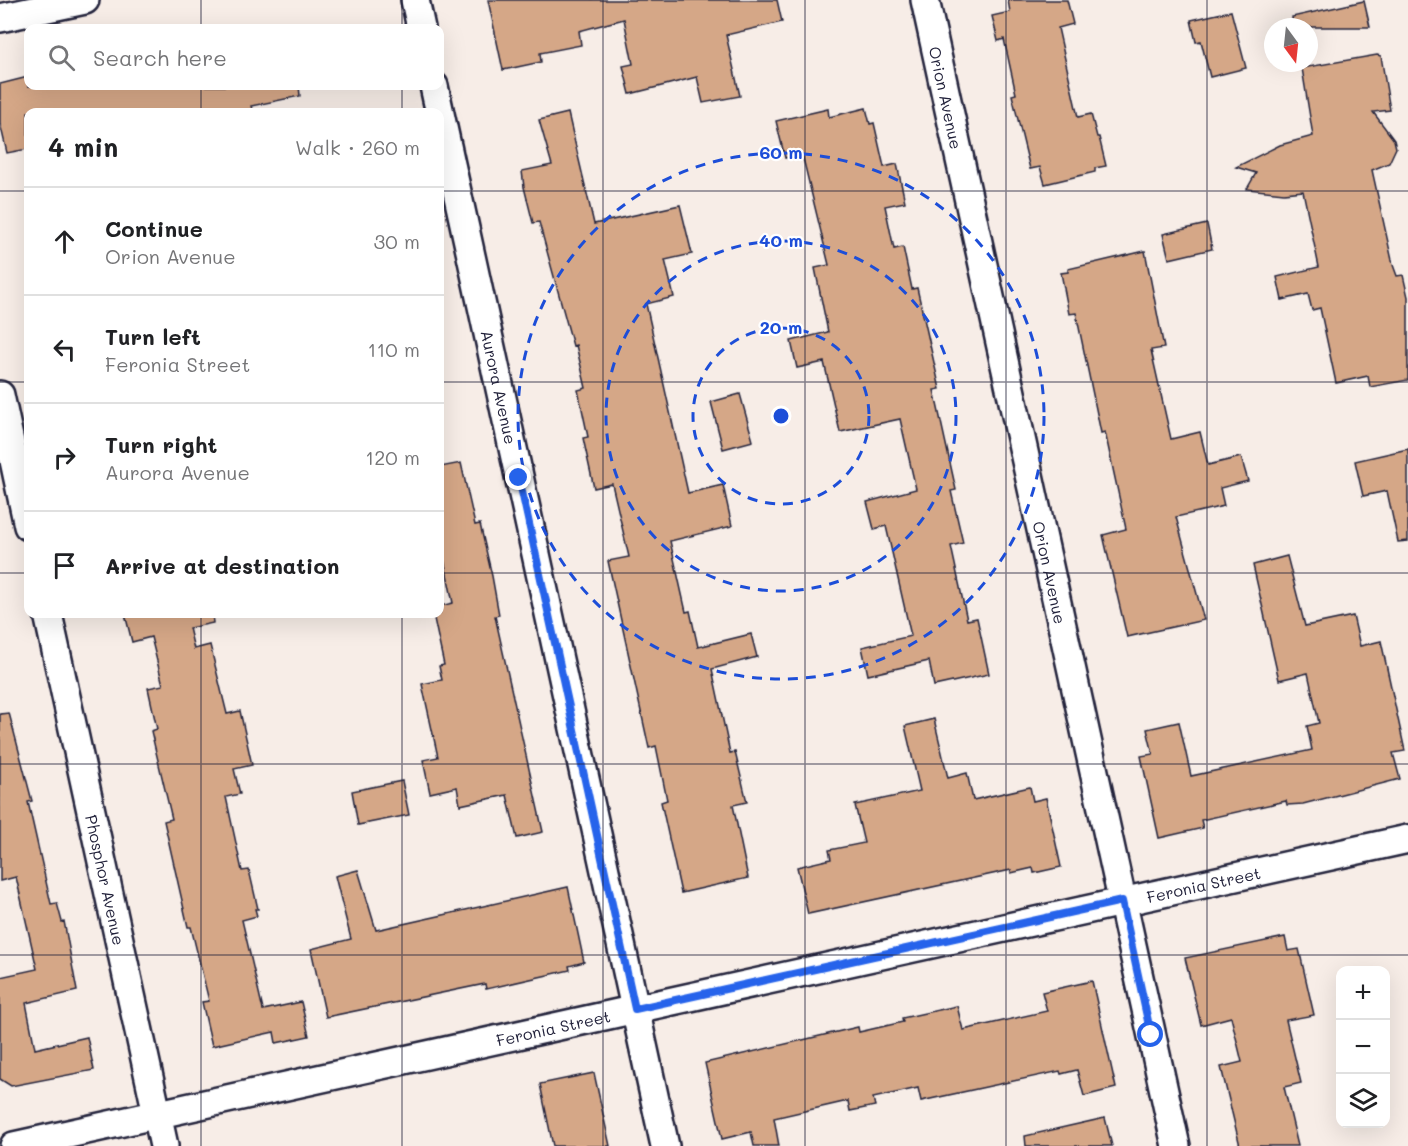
<!DOCTYPE html>
<html lang="en">
<head>
<meta charset="utf-8">
<style>
  :root { --surface:#fff; --page:#f2f2f2; --text:#202124; --muted:#757577; --line:#e0e0e0 }
  body { margin:0; font-family:Mali,sans-serif; background:var(--page); color:var(--text) }
  .controls { position:absolute; right:18px; bottom:18px; display:grid; overflow:hidden; border-radius:12px; box-shadow:0 6px 24px #0002 }
  .controls button { width:54px; height:54px; display:grid; place-items:center; padding:0; border:0; border-bottom:2px solid var(--line); background:var(--surface); color:var(--text); font:30px sans-serif }
  .compass { position:absolute; left:1264px; top:18px; width:54px; height:54px; border-radius:50%; background:var(--surface); box-shadow:0 6px 24px #0002; rotate:165deg }
  .stop { position:absolute; width:18px; height:18px; margin:-14px; border:4px solid #2563eb; border-radius:50%; background:#fff }
  .stop.end { background:#2563eb; border-color:#fff; box-shadow:0 2px 6px #0008 }
  .list { margin:0; padding:0; list-style:none }
  h2 { display:flex; justify-content:space-between; align-items:center; height:78px; margin:0; padding:0 24px; font-size:26px }
  h2 small { font-size:20px; font-weight:400; color:var(--muted) }
  .list li { display:grid; grid-template-columns:39px 1fr auto; gap:18px; align-items:center; box-sizing:border-box; height:108px; padding:0 24px; border-top:2px solid var(--line) }
  .list b { display:block; font-size:22px; white-space:nowrap }
  .list p { margin:0; font-size:20px; white-space:nowrap; color:var(--muted) }
  .list em { font-size:20px; font-style:normal; color:var(--muted) }
  .icon { flex:none; width:33px; height:33px; fill:none; stroke:currentColor; stroke-width:2; stroke-linecap:round; stroke-linejoin:round }
  .map { position:relative; flex:none; width:1408px; height:1146px; overflow:hidden }
  .search { position:absolute; background:var(--surface); box-shadow:0 6px 24px #0002; left:24px; top:24px; width:420px; height:66px; display:flex; align-items:center; gap:15px; box-sizing:border-box; padding:0 21px; border-radius:12px; color:var(--muted); font-size:22px }
  .panel { position:absolute; background:var(--surface); box-shadow:0 6px 24px #0002; left:24px; top:108px; width:420px; height:510px; border-radius:12px }
  .map>svg:first-child { display:block }
</style>
</head>
<body>
<div class="map">
<svg width="1408" height="1146" viewBox="0 0 1408 1146">
  <rect width="100%" height="100%" fill="#f7ede7"/>
  <filter id="ink" filterUnits="userSpaceOnUse"><feTurbulence type="fractalNoise" baseFrequency=".0167" numOctaves="2"/><feDisplacementMap in="SourceGraphic" scale="12" xChannelSelector="R" yChannelSelector="G"/><feConvolveMatrix kernelMatrix="1 2 1 2 8 2 1 2 1" color-interpolation-filters="sRGB"/></filter>
  <g filter="url(#ink)">
    <!-- building -->
    <path fill="#d5a787" stroke="#22223b" stroke-width="1.5" d="M 488,0 L 777,0 L 782,22 L 726,35 L 740,96 L 703,103 L 697,77 L 630,94 L 623,66 L 633,64 L 624,19 L 579,31 L 581,45 L 540,53 L 541,62 L 503,70 Z
      M 1008,0 L 1067,0 L 1073,24 L 1058,28 L 1078,117 L 1091,114 L 1097,137 L 1099,137 L 1106,166 L 1095,168 L 1095,172 L 1045,184 L 1040,167 L 1030,169 L 1012,95 L 1016,94 L 1004,39 L 998,41 L 992,16 L 1010,12 Z
      M 1364,1 L 1370,27 L 1293,27 L 1292,17 Z
      M 1231,11 L 1246,68 L 1210,77 L 1201,41 L 1196,42 L 1191,20 Z
      M 1377,55 L 1381,56 L 1390,110 L 1373,112 L 1394,140 L 1396,148 L 1389,163 L 1372,170 L 1393,265 L 1397,276 L 1403,275 L 1408,297 L 1408,380 L 1370,387 L 1368,376 L 1336,383 L 1320,308 L 1312,310 L 1308,294 L 1282,300 L 1277,277 L 1319,267 L 1303,191 L 1284,193 L 1247,189 L 1256,173 L 1236,167 L 1280,145 L 1313,136 L 1302,68 Z
      M 28,77 L 28,86 L 299,86 L 300,96 L 251,106 L 253,112 L 28,112 L 28,149 L 7,153 L 0,123 L 0,84 Z
      M 866,108 L 870,124 L 874,123 L 884,167 L 897,164 L 905,202 L 885,206 L 894,249 L 903,247 L 912,289 L 917,288 L 940,389 L 934,390 L 956,490 L 951,491 L 963,543 L 951,546 L 967,620 L 977,618 L 989,674 L 934,686 L 929,661 L 868,675 L 862,647 L 911,636 L 886,526 L 874,529 L 867,502 L 916,489 L 900,419 L 840,432 L 824,362 L 797,368 L 791,341 L 828,332 L 815,268 L 829,265 L 802,154 L 785,158 L 776,121 L 828,109 L 829,117 Z
      M 568,113 L 594,224 L 680,205 L 692,254 L 665,260 L 674,297 L 646,304 L 688,493 L 723,485 L 732,526 L 670,541 L 686,612 L 690,611 L 698,647 L 751,634 L 757,657 L 712,669 L 730,753 L 735,752 L 747,802 L 733,805 L 748,878 L 681,893 L 661,802 L 667,800 L 656,746 L 649,748 L 608,561 L 629,557 L 612,484 L 594,488 L 583,438 L 588,437 L 578,390 L 586,388 L 576,345 L 573,346 L 539,222 L 533,223 L 524,187 L 522,171 L 552,165 L 539,120 Z
      M 1207,224 L 1212,249 L 1169,259 L 1163,234 Z
      M 1145,251 L 1164,348 L 1151,350 L 1171,439 L 1200,432 L 1208,465 L 1241,457 L 1248,481 L 1220,488 L 1224,506 L 1176,517 L 1204,620 L 1127,637 L 1103,535 L 1126,529 L 1105,432 L 1101,433 L 1076,313 L 1069,314 L 1061,273 L 1068,272 L 1068,269 Z
      M 740,394 L 753,441 L 723,449 L 711,402 Z
      M 1408,449 L 1408,541 L 1398,542 L 1387,491 L 1363,496 L 1355,461 Z
      M 461,463 L 475,525 L 480,524 L 492,576 L 499,615 L 495,616 L 543,832 L 517,838 L 507,795 L 460,805 L 457,787 L 430,793 L 423,760 L 438,757 L 422,684 L 442,680 L 439,666 L 444,665 L 433,614 L 440,614 L 440,606 L 453,603 L 440,540 L 440,467 Z
      M 1287,556 L 1305,626 L 1353,616 L 1360,646 L 1381,641 L 1405,751 L 1393,753 L 1400,779 L 1303,804 L 1287,805 L 1286,801 L 1201,820 L 1203,828 L 1159,838 L 1141,756 L 1153,754 L 1147,729 L 1179,722 L 1191,776 L 1312,750 L 1307,726 L 1319,723 L 1308,673 L 1279,680 L 1253,565 Z
      M 125,614 L 212,614 L 213,623 L 189,628 L 194,649 L 210,645 L 227,714 L 240,711 L 252,765 L 234,769 L 240,794 L 226,797 L 242,871 L 249,870 L 258,909 L 255,909 L 257,916 L 242,920 L 263,1010 L 301,1002 L 309,1036 L 276,1043 L 274,1032 L 212,1046 L 202,1002 L 209,1001 L 191,927 L 188,927 L 164,821 L 172,819 L 151,731 L 157,729 L 148,688 L 163,685 L 151,637 L 132,642 Z
      M 9,713 L 32,801 L 28,802 L 51,904 L 57,903 L 62,922 L 64,921 L 77,991 L 26,1003 L 35,1049 L 87,1037 L 94,1070 L 11,1086 L 0,1079 L 0,977 L 37,969 L 16,877 L 0,881 L 0,714 Z
      M 934,719 L 948,778 L 967,773 L 973,800 L 1030,787 L 1033,801 L 1046,798 L 1061,867 L 1034,873 L 1033,868 L 1011,873 L 1011,870 L 808,914 L 797,867 L 831,859 L 829,850 L 864,843 L 855,805 L 920,791 L 905,726 Z
      M 402,781 L 409,815 L 358,825 L 352,791 Z
      M 358,870 L 376,930 L 568,887 L 584,962 L 569,966 L 570,970 L 486,989 L 485,984 L 326,1017 L 311,949 L 351,939 L 335,876 Z
      M 1285,937 L 1288,951 L 1299,949 L 1314,1015 L 1286,1020 L 1301,1083 L 1284,1087 L 1298,1146 L 1240,1146 L 1221,1067 L 1242,1062 L 1231,1017 L 1201,1025 L 1185,958 Z
      M 1092,981 L 1116,1088 L 1084,1096 L 1077,1070 L 1061,1074 L 1060,1071 L 921,1101 L 918,1088 L 873,1098 L 875,1106 L 850,1111 L 848,1101 L 774,1118 L 779,1146 L 754,1146 L 751,1132 L 722,1139 L 705,1063 L 858,1027 L 859,1032 L 903,1022 L 902,1018 L 957,1006 L 963,1030 L 1047,1011 L 1042,992 Z
      M 594,1073 L 610,1146 L 553,1146 L 540,1084 Z
      M 1105,1118 L 1112,1146 L 1026,1146 L 1025,1136 Z"/>
    <g fill="none" stroke-linecap="round" stroke-linejoin="round">
      <!-- minor casing -->
      <g stroke="#22223b" stroke-width="32">
        <g id="minor">
          <path d="M 415,0 L 421,28"/>
          <path id="s1" d="M 925,0 L 1176,1146"/>
          <path d="M 0,18 L 85,0"/>
          <path id="s2" d="M 434,86 L 665,1146"/>
          <path d="M 0,395 L 28,526"/>
          <path id="s3" d="M 48,614 L 164,1146"/>
          <path id="s4" d="M 14,1146 L 1408,839"/>
        </g>
      </g>
      <!-- minor -->
      <use href="#minor" stroke="#fff" stroke-width="27"/>
    </g>
  </g>
  <g fill="none" stroke-linecap="round" stroke-linejoin="round" filter="url(#ink)">
    <!-- route -->
    <path stroke="#2563eb" stroke-width="8" d="M 519,478 L 635,1009 L 1122,901 L 1151,1035"/>
  </g>
  <!-- grid -->
  <path fill="none" stroke="#22223b" stroke-width="1.5" stroke-opacity="0.55" d="M 201,0 L 201,28M 402,0 L 402,28M 603,0 L 603,1146M 805,0 L 805,1146M 1006,0 L 1006,1146M 1207,0 L 1207,1146M 201,86 L 201,112M 402,86 L 402,112M 0,191 L 28,191M 440,191 L 1408,191M 0,382 L 28,382M 440,382 L 1408,382M 0,573 L 28,573M 440,573 L 1408,573M 201,614 L 201,1146M 402,614 L 402,1146M 0,764 L 1408,764M 0,955 L 1408,955"/>
  <!-- distance rings -->
  <g fill="none" stroke="#1d4ed8" stroke-width="3" stroke-dasharray="10 8">
    <circle cx="781" cy="416" r="88"/>
    <circle cx="781" cy="416" r="175"/>
    <circle cx="781" cy="416" r="263"/>
  </g>
  <g text-anchor="middle" dominant-baseline="central" stroke-width="4.5" stroke-linejoin="round" paint-order="stroke">
    <!-- street labels -->
    <g font-size="16" fill="#22223b" stroke="#fff">
      <text stroke="none"><textPath href="#s1" startOffset="100">Orion Avenue</textPath></text>
      <text stroke="none"><textPath href="#s2" startOffset="308">Aurora Avenue</textPath></text>
      <text stroke="none"><textPath href="#s1" startOffset="586">Orion Avenue</textPath></text>
      <text stroke="none"><textPath href="#s3" startOffset="272">Phosphor Avenue</textPath></text>
      <text stroke="none"><textPath href="#s4" startOffset="1218">Feronia Street</textPath></text>
      <text stroke="none"><textPath href="#s4" startOffset="552">Feronia Street</textPath></text>
    </g>
  </g>
  <circle cx="781" cy="416" r="9" fill="#1d4ed8" stroke="#fff" stroke-width="3"/>
  <g font-size="18" text-anchor="middle" font-weight="bold" fill="#1d4ed8" stroke="#fff" stroke-width="4.5" stroke-linejoin="round" paint-order="stroke">
    <text x="781" y="159">60 m</text>
    <text x="781" y="247">40 m</text>
    <text x="781" y="334">20 m</text>
  </g>
</svg>
<div class="controls">
<button>+</button>
<button>−</button>
<button><svg class="icon" aria-label="layers" viewBox="0 0 24 24"><path d="M12 4l9 5-9 5-9-5zM3 14l9 5 9-5"/></svg></button>
</div>
<svg class="compass" viewBox="-18 -18 36 36"><path d="M0-13l5 13h-10z" fill="#e53935"/><path d="M0 13l5-13h-10z" fill="#757577"/></svg>
<div class="stop" style="left:1151px;top:1035px"></div>
<div class="stop end" style="left:519px;top:478px"></div>
<div class="search"><svg class="icon" aria-label="search" viewBox="0 0 24 24"><circle cx="10" cy="10" r="6"/><path d="M15 15l6 6"/></svg>Search here</div>
<section class="panel">
<h2>4 min<small>Walk · 260 m</small></h2>
<ul class="list">
<li><svg class="icon" aria-label="ahead" viewBox="0 0 24 24"><path d="M12 20V5M6 11l6-6 6 6"/></svg><div><b>Continue</b><p>Orion Avenue</p></div><em>30 m</em></li>
<li><svg class="icon" aria-label="left" viewBox="0 0 24 24"><path d="M17 20v-9H6M10 6l-5 5 5 5"/></svg><div><b>Turn left</b><p>Feronia Street</p></div><em>110 m</em></li>
<li><svg class="icon" aria-label="right" viewBox="0 0 24 24"><path d="M7 20v-9h11M14 6l5 5-5 5"/></svg><div><b>Turn right</b><p>Aurora Avenue</p></div><em>120 m</em></li>
<li><svg class="icon" aria-label="arrive" viewBox="0 0 24 24"><path d="M6 21V4h12l-3 4 3 4H6"/></svg><div><b>Arrive at destination</b></div></li>
</ul>
</section>
</div>
</body>
</html>
